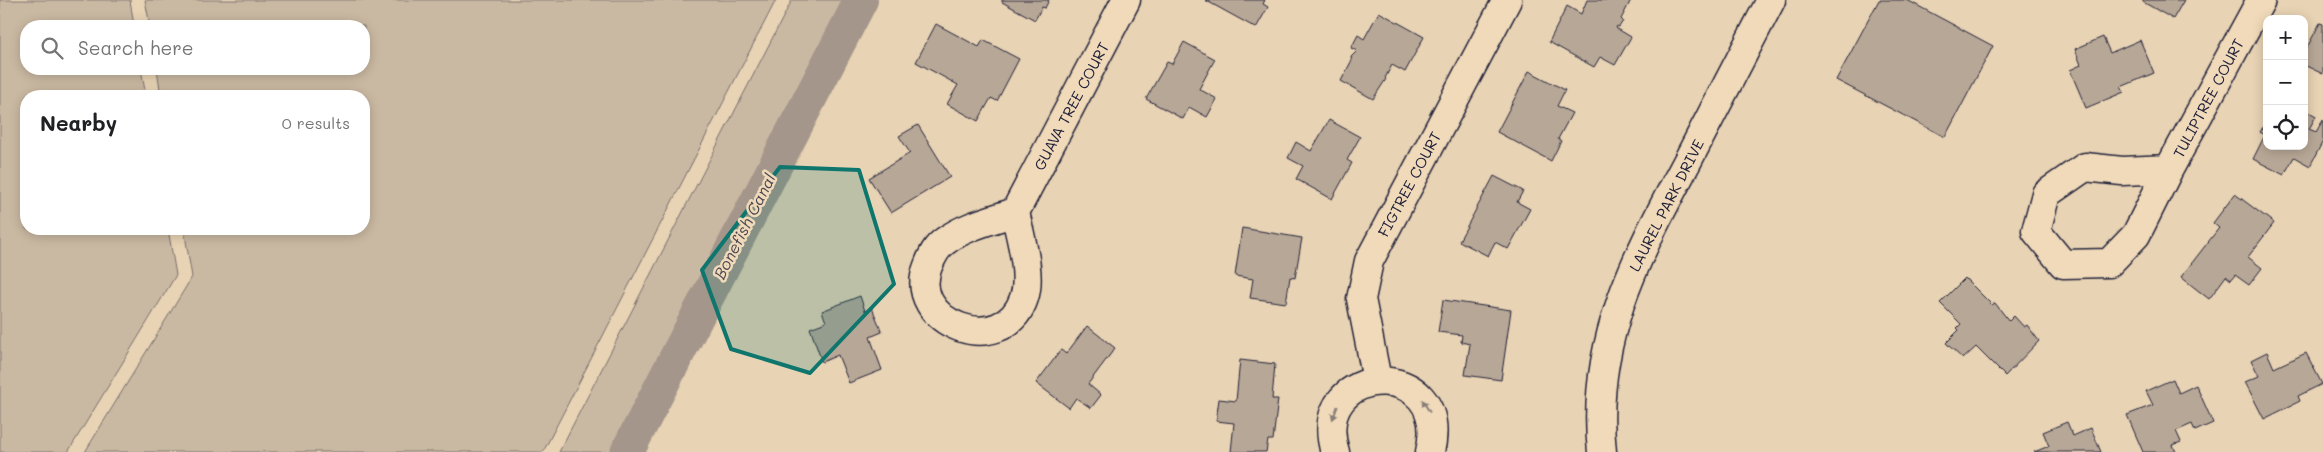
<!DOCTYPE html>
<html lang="en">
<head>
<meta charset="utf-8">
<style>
  :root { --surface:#fff; --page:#f2f2f2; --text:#202124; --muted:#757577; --line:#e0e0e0 }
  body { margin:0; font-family:Mali,sans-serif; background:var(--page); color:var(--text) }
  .controls { position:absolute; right:15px; top:15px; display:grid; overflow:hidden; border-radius:10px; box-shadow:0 2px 12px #0003 }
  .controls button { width:45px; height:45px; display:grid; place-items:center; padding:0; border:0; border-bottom:1px solid var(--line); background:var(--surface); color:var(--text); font:25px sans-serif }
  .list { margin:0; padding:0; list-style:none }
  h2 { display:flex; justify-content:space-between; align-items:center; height:65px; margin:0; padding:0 20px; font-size:21px }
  h2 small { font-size:16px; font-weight:400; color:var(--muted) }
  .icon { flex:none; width:28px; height:28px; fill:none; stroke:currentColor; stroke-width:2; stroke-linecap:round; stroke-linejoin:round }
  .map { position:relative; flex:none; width:2323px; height:452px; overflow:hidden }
  .search { position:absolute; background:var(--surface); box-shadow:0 2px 12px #0003; left:20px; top:20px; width:350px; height:55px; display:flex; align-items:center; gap:12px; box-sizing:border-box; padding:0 18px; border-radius:20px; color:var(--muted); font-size:19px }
  .panel { position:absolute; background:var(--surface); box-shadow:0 2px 12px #0003; left:20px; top:90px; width:350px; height:145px; border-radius:20px }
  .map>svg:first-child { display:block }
</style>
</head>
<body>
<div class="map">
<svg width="2323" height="452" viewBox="0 0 2323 452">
  <rect width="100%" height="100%" fill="#e8d3b4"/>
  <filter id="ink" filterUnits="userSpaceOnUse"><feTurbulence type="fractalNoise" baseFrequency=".02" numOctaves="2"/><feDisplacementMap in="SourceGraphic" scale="10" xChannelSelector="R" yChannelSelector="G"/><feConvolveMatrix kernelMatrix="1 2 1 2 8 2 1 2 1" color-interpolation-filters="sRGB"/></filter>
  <g filter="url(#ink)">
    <!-- green -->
    <path fill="#cab9a2" stroke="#766e6e" d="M 0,0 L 130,0 L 134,26 L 26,26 L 26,69 L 141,69 L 146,96 L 26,96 L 26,229 L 168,229 L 176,275 L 68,452 L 0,452 Z
      M 145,0 L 776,0 L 543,452 L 85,452 L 192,277 L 184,229 L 364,229 L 364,96 L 161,96 L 157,69 L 364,69 L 364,26 L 150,26 Z
      M 792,0 L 865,0 L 625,452 L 559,452 Z"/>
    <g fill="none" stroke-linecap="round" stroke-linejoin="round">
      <!-- canal -->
      <path stroke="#a4968b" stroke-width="34" d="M 627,452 L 861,0"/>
    </g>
    <!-- building -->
    <path fill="#b7a796" stroke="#22223b" d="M 1002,0 L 1049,0 L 1045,8 L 1042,7 L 1035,20 L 1002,2 Z
      M 1205,0 L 1265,0 L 1263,4 L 1268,7 L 1256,28 Z
      M 1631,0 L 1621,19 L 1623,21 L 1619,27 L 1617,26 L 1616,28 L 1631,37 L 1615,65 L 1600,57 L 1594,67 L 1549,42 L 1567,6 L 1581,14 L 1587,0 Z
      M 1879,0 L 1907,0 L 1993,46 L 1945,137 L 1836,80 Z
      M 2143,0 L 2184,0 L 2173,19 L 2143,2 Z
      M 1379,12 L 1424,37 L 1405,72 L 1392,65 L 1385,78 L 1386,79 L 1373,99 L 1341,81 L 1352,60 L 1351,57 L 1357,51 L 1351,48 L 1358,35 L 1364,39 Z
      M 2320,23 L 2323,24 L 2323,74 L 2304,65 L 2304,53 Z
      M 936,24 L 979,47 L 983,40 L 1019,59 L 997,101 L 991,98 L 978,121 L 947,104 L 958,85 L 916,62 Z
      M 2103,37 L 2110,53 L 2140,40 L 2154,73 L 2121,87 L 2124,92 L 2086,108 L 2070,70 L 2081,65 L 2075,49 Z
      M 1184,42 L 1215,59 L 1199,89 L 1217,99 L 1207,117 L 1189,107 L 1183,119 L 1146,99 L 1167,62 L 1172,64 Z
      M 1529,71 L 1565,90 L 1557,106 L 1572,113 L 1558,139 L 1561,141 L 1551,161 L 1497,132 Z
      M 2304,109 L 2316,116 L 2309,129 L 2316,132 L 2323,120 L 2323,141 L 2310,166 L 2294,157 L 2284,175 L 2253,159 L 2265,135 L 2260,132 L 2267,121 L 2267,146 L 2304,146 Z
      M 1329,120 L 1360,137 L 1347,160 L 1352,163 L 1332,199 L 1296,179 L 1303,166 L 1288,158 L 1296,142 L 1311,151 Z
      M 918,125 L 950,177 L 891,213 L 869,178 L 910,153 L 899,136 Z
      M 1494,176 L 1523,191 L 1517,202 L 1530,209 L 1508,249 L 1495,242 L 1488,256 L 1459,241 Z
      M 2235,194 L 2274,223 L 2248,257 L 2262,268 L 2249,285 L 2235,275 L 2231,280 L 2226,276 L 2209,299 L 2181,277 L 2219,228 L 2213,223 Z
      M 1242,228 L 1302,238 L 1295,278 L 1290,277 L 1286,303 L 1250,298 L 1253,279 L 1235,276 Z
      M 1965,278 L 1992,305 L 1995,303 L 2009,321 L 2014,316 L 2024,327 L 2027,325 L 2039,341 L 2005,376 L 1976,347 L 1963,359 L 1946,343 L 1959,330 L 1957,328 L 1961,324 L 1940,303 Z
      M 860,296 L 865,311 L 872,308 L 882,332 L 870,337 L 882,370 L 849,383 L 838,355 L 822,362 L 810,328 L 826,322 L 822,311 Z
      M 1443,300 L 1511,310 L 1501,380 L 1465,375 L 1470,344 L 1461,342 L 1462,335 L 1438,332 Z
      M 1087,326 L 1115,348 L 1088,384 L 1101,395 L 1091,408 L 1076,398 L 1069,408 L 1036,383 L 1061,350 L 1066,354 Z
      M 2267,352 L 2274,368 L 2306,353 L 2322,384 L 2298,396 L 2300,401 L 2264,419 L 2245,382 L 2259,376 L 2251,360 Z
      M 1240,360 L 1275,364 L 1272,399 L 1278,399 L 1273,440 L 1268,440 L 1266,452 L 1231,452 L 1234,423 L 1216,421 L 1219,399 L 1236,401 Z
      M 2173,379 L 2179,393 L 2196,385 L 2213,423 L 2195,431 L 2192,424 L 2176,431 L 2181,442 L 2173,445 L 2176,452 L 2143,452 L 2127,415 L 2153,405 L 2146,391 Z
      M 2067,422 L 2073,436 L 2091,428 L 2101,452 L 2034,452 L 2049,446 L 2043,432 Z"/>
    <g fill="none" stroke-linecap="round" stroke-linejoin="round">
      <!-- minor casing -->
      <g stroke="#22223b" stroke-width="31">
        <path id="minor" d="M 2085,167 L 2122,171 L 2169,169 L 2136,235 L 2109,263 L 2063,264 L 2036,231 L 2046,194 Z
          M 2169,169 L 2261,0
          M 1015,212 C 1020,236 1032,275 1024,298 C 1003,361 905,323 928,266 C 932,256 936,247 945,241 C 965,226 992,220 1015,212 Z
          M 1015,212 L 1126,0
          M 1377,380 L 1361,299 L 1369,261 L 1507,0
          M 1335,452 C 1307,362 1453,354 1430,452
          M 1602,452 C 1590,341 1637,256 1687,162 C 1715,108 1743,54 1771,0"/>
      </g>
      <!-- minor -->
      <use href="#minor" stroke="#f0dab9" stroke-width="28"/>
    </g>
    <!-- one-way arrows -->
    <defs><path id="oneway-solid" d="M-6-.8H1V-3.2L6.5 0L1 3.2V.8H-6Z" transform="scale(1.25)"/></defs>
    <g fill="#897e7a">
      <use href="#oneway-solid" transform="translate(1426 406) rotate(-121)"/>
      <use href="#oneway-solid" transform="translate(1335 413) rotate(111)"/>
    </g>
  </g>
  <!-- marked area -->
  <path fill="#0f766e" fill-opacity="0.2" stroke="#0f766e" stroke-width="4" stroke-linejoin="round" d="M 780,167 L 859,170 L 894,284 L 810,373 L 731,349 L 702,270 Z"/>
  <g text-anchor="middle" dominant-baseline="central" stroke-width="5" stroke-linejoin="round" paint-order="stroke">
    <!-- street labels -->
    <g font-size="15" fill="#22223b" stroke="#f0dab9">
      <text transform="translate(2208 98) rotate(-62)">TULIPTREE COURT</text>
      <text transform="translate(1071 106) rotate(-62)">GUAVA TREE COURT</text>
      <text transform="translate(1409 184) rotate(-62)">FIGTREE COURT</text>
      <text transform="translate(1666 205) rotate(-63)">LAUREL PARK DRIVE</text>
    </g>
    <!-- water labels -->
    <g font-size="16" font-style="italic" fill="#494553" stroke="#f0dab9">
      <text transform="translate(744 226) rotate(-63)">Bonefish Canal</text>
    </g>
  </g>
</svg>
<div class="controls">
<button>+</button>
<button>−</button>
<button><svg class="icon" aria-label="locate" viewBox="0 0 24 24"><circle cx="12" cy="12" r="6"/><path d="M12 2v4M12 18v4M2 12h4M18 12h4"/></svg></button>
</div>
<div class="search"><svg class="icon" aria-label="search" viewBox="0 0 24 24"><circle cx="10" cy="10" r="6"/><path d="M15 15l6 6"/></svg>Search here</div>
<section class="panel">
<h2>Nearby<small>0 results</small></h2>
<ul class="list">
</ul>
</section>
</div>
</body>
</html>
